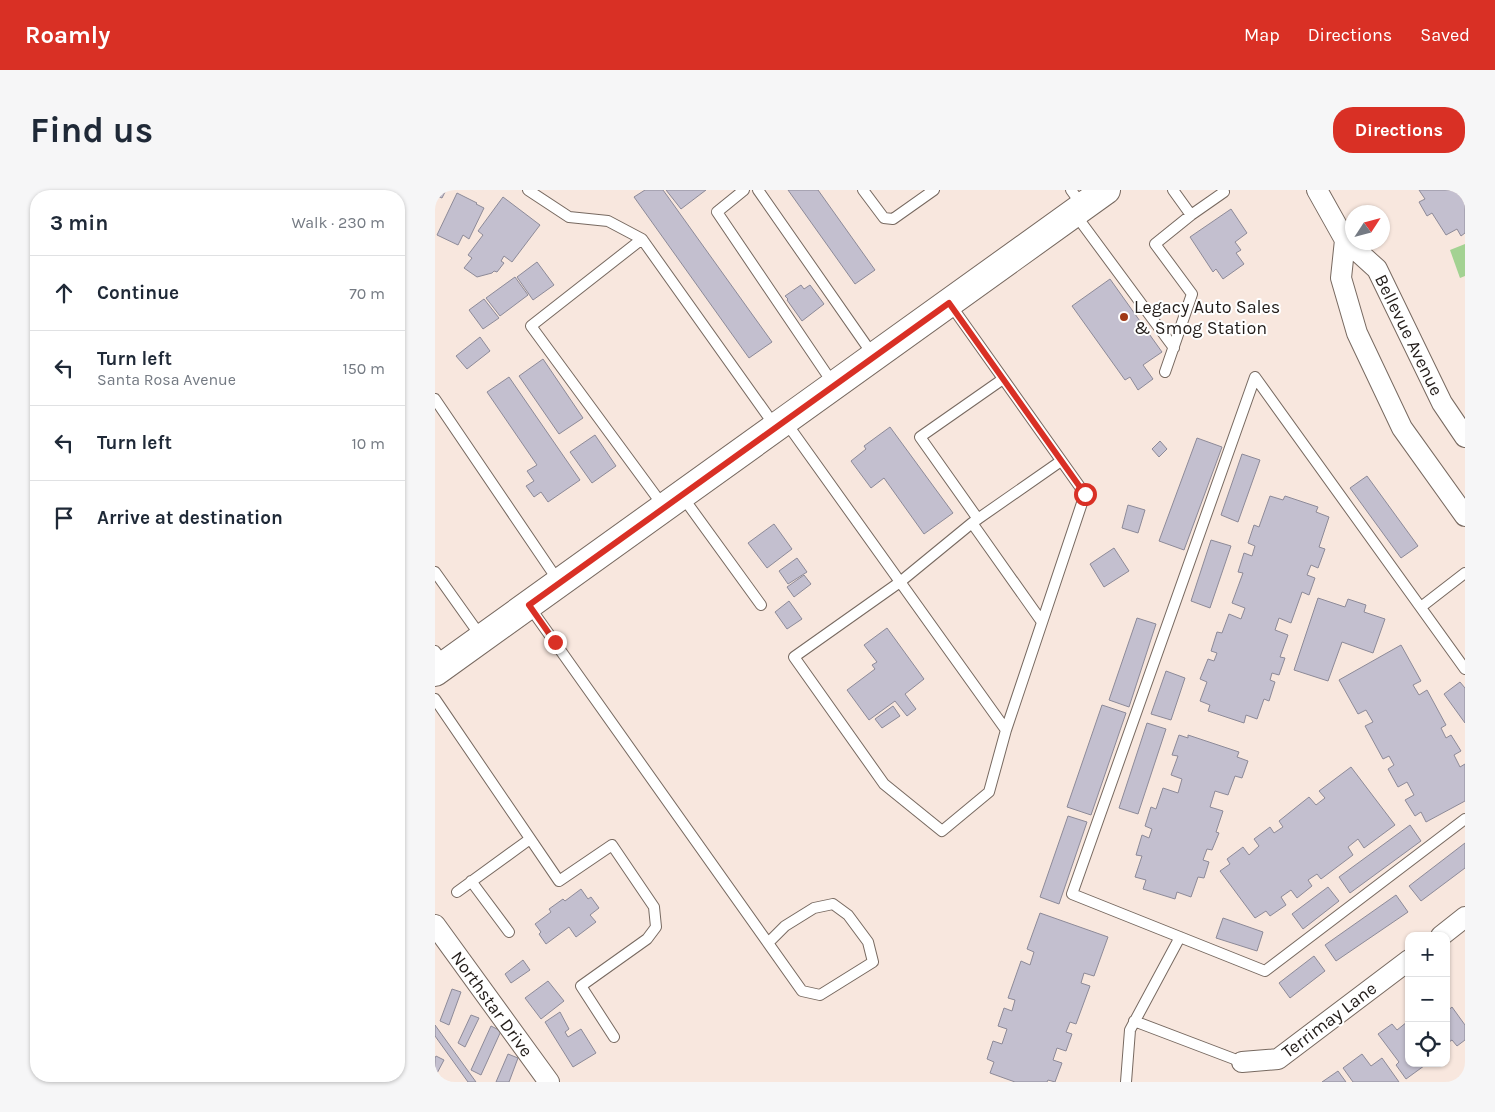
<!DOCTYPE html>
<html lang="en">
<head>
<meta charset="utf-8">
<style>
  :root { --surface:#fff; --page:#f6f6f7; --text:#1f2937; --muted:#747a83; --line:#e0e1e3; --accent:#d93025 }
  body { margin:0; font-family:Karla,sans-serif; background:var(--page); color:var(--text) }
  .controls { position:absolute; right:15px; bottom:15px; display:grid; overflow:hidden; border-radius:10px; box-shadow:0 1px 4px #0004 }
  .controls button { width:45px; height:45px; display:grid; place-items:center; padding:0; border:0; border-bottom:1px solid var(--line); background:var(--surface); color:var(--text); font:25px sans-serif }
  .compass { position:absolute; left:910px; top:15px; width:45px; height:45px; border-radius:50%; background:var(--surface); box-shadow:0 1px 4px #0004; rotate:54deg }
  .stop { position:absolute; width:15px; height:15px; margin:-11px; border:4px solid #d93025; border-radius:50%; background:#fff }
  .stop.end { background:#d93025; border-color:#fff; box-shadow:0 1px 5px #0008 }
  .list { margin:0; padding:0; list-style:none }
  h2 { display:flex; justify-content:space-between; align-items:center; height:65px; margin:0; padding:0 20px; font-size:21px }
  h2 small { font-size:16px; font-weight:400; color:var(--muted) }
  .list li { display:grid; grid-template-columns:32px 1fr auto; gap:15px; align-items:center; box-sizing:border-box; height:75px; padding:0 20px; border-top:1px solid var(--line) }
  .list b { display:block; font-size:19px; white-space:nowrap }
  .list p { margin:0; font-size:16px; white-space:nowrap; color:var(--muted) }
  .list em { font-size:16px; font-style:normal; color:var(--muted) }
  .icon { flex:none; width:28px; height:28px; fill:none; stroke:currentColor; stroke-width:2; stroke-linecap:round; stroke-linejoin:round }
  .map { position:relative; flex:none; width:1030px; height:892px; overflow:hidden; border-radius:20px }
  header { display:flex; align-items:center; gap:30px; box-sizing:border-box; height:70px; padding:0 25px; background:var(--accent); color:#fff }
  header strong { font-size:24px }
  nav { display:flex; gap:28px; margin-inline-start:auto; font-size:18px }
  .intro { display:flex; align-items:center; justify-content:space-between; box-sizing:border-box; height:120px; padding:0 30px }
  h1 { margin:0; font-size:35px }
  .button { padding:12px 22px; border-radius:20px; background:var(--accent); color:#fff; font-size:18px; font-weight:700 }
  main { display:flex; gap:30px; padding:0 30px }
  aside { flex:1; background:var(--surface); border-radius:20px; box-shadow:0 1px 4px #0004 }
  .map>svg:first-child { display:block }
</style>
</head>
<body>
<header>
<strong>Roamly</strong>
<nav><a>Map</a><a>Directions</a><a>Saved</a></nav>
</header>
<div class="intro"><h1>Find us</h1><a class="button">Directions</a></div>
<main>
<aside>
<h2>3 min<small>Walk · 230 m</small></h2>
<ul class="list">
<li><svg class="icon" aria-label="ahead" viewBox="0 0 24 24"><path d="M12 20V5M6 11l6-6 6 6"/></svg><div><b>Continue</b></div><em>70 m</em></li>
<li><svg class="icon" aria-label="left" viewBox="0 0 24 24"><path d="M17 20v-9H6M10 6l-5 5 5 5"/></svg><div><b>Turn left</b><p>Santa Rosa Avenue</p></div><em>150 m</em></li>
<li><svg class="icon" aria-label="left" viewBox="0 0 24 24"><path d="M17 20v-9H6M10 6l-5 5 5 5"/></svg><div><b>Turn left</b></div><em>10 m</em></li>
<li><svg class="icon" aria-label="arrive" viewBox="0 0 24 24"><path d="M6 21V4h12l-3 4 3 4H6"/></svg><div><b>Arrive at destination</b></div></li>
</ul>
</aside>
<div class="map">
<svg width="1030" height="892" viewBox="0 0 1030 892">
  <rect width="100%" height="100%" fill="#f8e7de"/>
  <!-- green -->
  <path fill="#a3d292" d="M 1030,54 L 1030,86 L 1025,88 L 1015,60 Z"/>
  <!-- building -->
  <path fill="#c3bfcf" stroke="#8d8a98" d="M 0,0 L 11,0 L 7,8 L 0,5 Z
    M 210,0 L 228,0 L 337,152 L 314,168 L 199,7 Z
    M 231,0 L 271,0 L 246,19 Z
    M 353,0 L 383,0 L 440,80 L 420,94 Z
    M 984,0 L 1030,0 L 1030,43 L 1026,46 L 1022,39 L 1011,45 L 997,23 L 992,26 L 984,12 L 990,9 Z
    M 22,3 L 42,13 L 41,14 L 49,18 L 34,49 L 28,45 L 23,55 L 2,45 Z
    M 68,7 L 105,35 L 77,72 L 69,66 L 66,71 L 69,73 L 62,82 L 59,81 L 57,83 L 42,87 L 29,78 L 37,68 L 33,65 L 48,45 L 43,41 Z
    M 796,19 L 812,43 L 800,52 L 806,60 L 801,63 L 809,74 L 788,89 L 781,79 L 778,82 L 755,47 Z
    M 102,72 L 119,95 L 98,110 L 82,87 Z
    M 80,87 L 93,105 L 65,126 L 51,108 Z
    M 675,89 L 727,162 L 708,175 L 718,189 L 703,200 L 695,187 L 690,190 L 637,116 Z
    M 366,95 L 369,99 L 375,95 L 389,114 L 367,131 L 352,110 L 353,109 L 350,106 Z
    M 49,109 L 64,128 L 48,139 L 34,120 Z
    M 45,147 L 55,161 L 32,179 L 21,166 Z
    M 108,169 L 148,228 L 124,244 L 84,186 Z
    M 74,187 L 145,290 L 113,312 L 106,302 L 99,307 L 91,296 L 99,291 L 92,281 L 102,275 L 52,202 Z
    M 455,237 L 518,323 L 489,344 L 449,288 L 436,298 L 416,271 L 431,259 L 429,256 Z
    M 160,245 L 181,276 L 157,293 L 135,262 Z
    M 762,248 L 787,257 L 749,360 L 724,351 Z
    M 725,251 L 732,259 L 724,267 L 717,259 Z
    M 807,264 L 825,270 L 803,332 L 786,325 Z
    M 932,286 L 983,356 L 966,368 L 915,298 Z
    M 835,306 L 848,310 L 850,306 L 883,317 L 881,322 L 894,327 L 884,357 L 890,359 L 883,378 L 876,375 L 872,385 L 880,388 L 874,405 L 867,402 L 856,433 L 844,428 L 840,440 L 853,445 L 845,467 L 850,468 L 844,485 L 837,483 L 835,490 L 840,492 L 834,511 L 829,509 L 822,529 L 811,525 L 809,533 L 773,521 L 775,515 L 765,511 L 772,492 L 765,489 L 773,469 L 779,471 L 782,463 L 776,461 L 782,442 L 787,443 L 794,424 L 806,429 L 810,418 L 797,413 L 808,383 L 803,382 L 809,363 L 817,366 L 820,356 L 813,353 L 819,335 L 824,337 Z
    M 693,315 L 710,320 L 703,343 L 687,338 Z
    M 339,334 L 357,359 L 332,378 L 313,353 Z
    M 776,350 L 796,356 L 775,418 L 756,411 Z
    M 679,358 L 694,381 L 669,397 L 655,374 Z
    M 362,368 L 372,382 L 353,394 L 344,381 Z
    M 369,385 L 376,394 L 359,407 L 352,397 Z
    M 883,408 L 910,417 L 913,409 L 931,415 L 929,422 L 950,429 L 938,463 L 907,452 L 893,491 L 859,480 Z
    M 354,411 L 367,429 L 352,439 L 340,422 Z
    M 702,428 L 721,434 L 694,517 L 674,510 Z
    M 452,438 L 489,489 L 470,504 L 481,519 L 472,526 L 460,511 L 434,530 L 412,500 L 440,479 L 437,475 L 442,472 L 429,455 Z
    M 966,455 L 986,491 L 978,495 L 984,505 L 992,500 L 1011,535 L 1006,538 L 1011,548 L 1016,545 L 1026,561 L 1019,565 L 1025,577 L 1030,574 L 1030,611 L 991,632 L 986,622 L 980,626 L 970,610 L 979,605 L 972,592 L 963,597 L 953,579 L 959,575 L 954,566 L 948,569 L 930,536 L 938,532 L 931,520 L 923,524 L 904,490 Z
    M 731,481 L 750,488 L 736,530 L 716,524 Z
    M 1025,492 L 1030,498 L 1030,533 L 1009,504 Z
    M 667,515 L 691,523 L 656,625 L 632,617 Z
    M 458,516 L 465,526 L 447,538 L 440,529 Z
    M 712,533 L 731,539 L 703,624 L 684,618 Z
    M 744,545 L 753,548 L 753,545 L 804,562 L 802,567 L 813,571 L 807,588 L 800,586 L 793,605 L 780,601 L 775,617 L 788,621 L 781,642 L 784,643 L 777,660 L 772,659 L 768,670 L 774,672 L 769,688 L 763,687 L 756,707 L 742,702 L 740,709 L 708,699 L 711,690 L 700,687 L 707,666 L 701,665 L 707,645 L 714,648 L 717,639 L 710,636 L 716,617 L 721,619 L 728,598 L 743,603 L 747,589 L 736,585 L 743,566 L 737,565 Z
    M 916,577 L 960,635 L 929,658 L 923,649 L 913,657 L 918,665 L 886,689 L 882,684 L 873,690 L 877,696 L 862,708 L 856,700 L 846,707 L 851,715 L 835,726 L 831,721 L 820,728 L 785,681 L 795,674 L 792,669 L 808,657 L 814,665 L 824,656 L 819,649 L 835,637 L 839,643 L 848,637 L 844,631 L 874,607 L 881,615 L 890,608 L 884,601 Z
    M 633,626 L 652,632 L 624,714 L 605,707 Z
    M 975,635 L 986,651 L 915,703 L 904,687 Z
    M 1030,653 L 1030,678 L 986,711 L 974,696 Z
    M 893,697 L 904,711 L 868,739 L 857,724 Z
    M 146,699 L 153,709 L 156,707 L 164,718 L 155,725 L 161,732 L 141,747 L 134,737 L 111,754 L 104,744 L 106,742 L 100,734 L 116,722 L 114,719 L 128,709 L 130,711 Z
    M 961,705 L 973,722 L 901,771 L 890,755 Z
    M 605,723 L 673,747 L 659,786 L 649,783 L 646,793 L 655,796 L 641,834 L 635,832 L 631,842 L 637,844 L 631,861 L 622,858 L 618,870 L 627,873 L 620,892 L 613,890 L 612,892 L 580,892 L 555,883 L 559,872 L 552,869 L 558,851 L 567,854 L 572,839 L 563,836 L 569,818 L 577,821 L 580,810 L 573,808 L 586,771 L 595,775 L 599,762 L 592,759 Z
    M 788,728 L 828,742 L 822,761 L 781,748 Z
    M 879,766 L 890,781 L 855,808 L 844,793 Z
    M 88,770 L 95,780 L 76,793 L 70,784 Z
    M 113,791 L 129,811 L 106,829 L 90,808 Z
    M 17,799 L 26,802 L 14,835 L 5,831 Z
    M 1017,817 L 1030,835 L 1030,850 L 1022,856 L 1017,850 L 1011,854 L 1011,822 Z
    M 125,822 L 134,839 L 130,842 L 133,847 L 146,839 L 161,863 L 138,877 L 110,832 Z
    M 36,825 L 44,828 L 30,857 L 23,853 Z
    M 972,832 L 974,835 L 974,873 L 993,873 L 971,889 L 961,875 L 964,872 L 943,844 L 957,834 L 962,840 Z
    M 0,835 L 41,892 L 33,892 L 0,846 Z
    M 56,836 L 66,841 L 46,885 L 36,880 Z
    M 73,864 L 83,868 L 74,892 L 61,892 Z
    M 927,864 L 936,876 L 947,868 L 964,892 L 918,892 L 908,878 Z
    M 1,866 L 9,870 L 0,887 L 0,868 Z
    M 903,881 L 911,892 L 887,892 Z"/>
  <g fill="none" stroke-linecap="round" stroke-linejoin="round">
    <!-- lane casing -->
    <g stroke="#776960" stroke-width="12">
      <path id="lane" d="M 93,0 L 134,27 L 173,31 L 207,49
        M 309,0 L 282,22 L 399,195
        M 323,0 L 438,165
        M 428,0 L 449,28 L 458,29 L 499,0
        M 636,0 L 647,15
        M 738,0 L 756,25 L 789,2
        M 640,24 L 739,158
        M 515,114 L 650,304 L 571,540
        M 730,182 L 757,104 L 720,54 L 756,25
        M 0,209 L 124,392
        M 350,231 C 423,334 497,437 571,540 L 554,602 L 507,641 L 449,594 L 359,467 L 465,392 L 537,333 L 607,432
        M 247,306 L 326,415
        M 229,317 L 96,136 L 207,49 L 340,236
        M 543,329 L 485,247 L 568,189
        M 537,333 L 626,271
        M 0,382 L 47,448
        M 94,416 L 367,801 L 385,805 L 438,772 L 433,752 L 413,725 L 398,714 L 379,718 L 350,736 L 333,753
        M 986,417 L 1030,383
        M 0,461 L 10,474
        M 1030,479 L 820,187 L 637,704 L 830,781 L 1030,629
        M 0,509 L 124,691 L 177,655 L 219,717 L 221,737 L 212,749 L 146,796 L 179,847
        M 36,691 L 74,742
        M 22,702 L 95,649
        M 699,831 L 807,872
        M 691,892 L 695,840 L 745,747"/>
    </g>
    <!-- street casing -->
    <g stroke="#776960" stroke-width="22">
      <path id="street" d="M 882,0 L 910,50 L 942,79 L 1007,213 L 1030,247
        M 910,50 L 906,88 L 922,143 L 967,238 L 1030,326
        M 0,735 L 114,892
        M 1006,746 L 1030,727
        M 807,872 L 843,869 L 974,770"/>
    </g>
    <!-- secondary casing -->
    <g stroke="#776960" stroke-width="30">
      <path id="secondary" d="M 0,482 L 671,0"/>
    </g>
    <!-- lane -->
    <use href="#lane" stroke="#fff" stroke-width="10"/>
    <!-- street -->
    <use href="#street" stroke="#fff" stroke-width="20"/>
    <!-- secondary -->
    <use href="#secondary" stroke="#fff" stroke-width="28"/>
  </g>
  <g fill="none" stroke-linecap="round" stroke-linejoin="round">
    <!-- route -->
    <path stroke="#d93025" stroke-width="6" d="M 120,452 L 94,415 L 514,113 L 650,304"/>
  </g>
  <!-- markers -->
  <circle fill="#a03917" stroke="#fff" stroke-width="2" cx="689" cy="127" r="5"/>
  <g text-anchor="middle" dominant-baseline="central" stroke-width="4" stroke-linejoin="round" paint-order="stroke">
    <!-- poi labels -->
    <g font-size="18" fill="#221c19" stroke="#fff" text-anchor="start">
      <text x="699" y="117">Legacy Auto Sales<tspan x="699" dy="21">&amp; Smog Station</tspan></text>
    </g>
    <!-- street labels -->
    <g font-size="18" fill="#221c19" stroke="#fff">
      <text transform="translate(974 145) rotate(64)">Bellevue Avenue</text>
      <text transform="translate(57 814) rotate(54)">Northstar Drive</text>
      <text transform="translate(894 830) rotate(-37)">Terrimay Lane</text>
    </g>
  </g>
</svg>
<div class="controls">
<button>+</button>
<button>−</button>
<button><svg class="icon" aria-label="locate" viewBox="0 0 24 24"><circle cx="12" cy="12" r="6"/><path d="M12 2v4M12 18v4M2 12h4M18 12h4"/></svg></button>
</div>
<svg class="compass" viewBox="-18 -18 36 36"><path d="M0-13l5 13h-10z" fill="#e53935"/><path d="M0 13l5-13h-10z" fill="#747a83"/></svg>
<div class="stop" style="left:650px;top:304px"></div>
<div class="stop end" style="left:120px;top:452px"></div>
</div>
</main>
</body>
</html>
